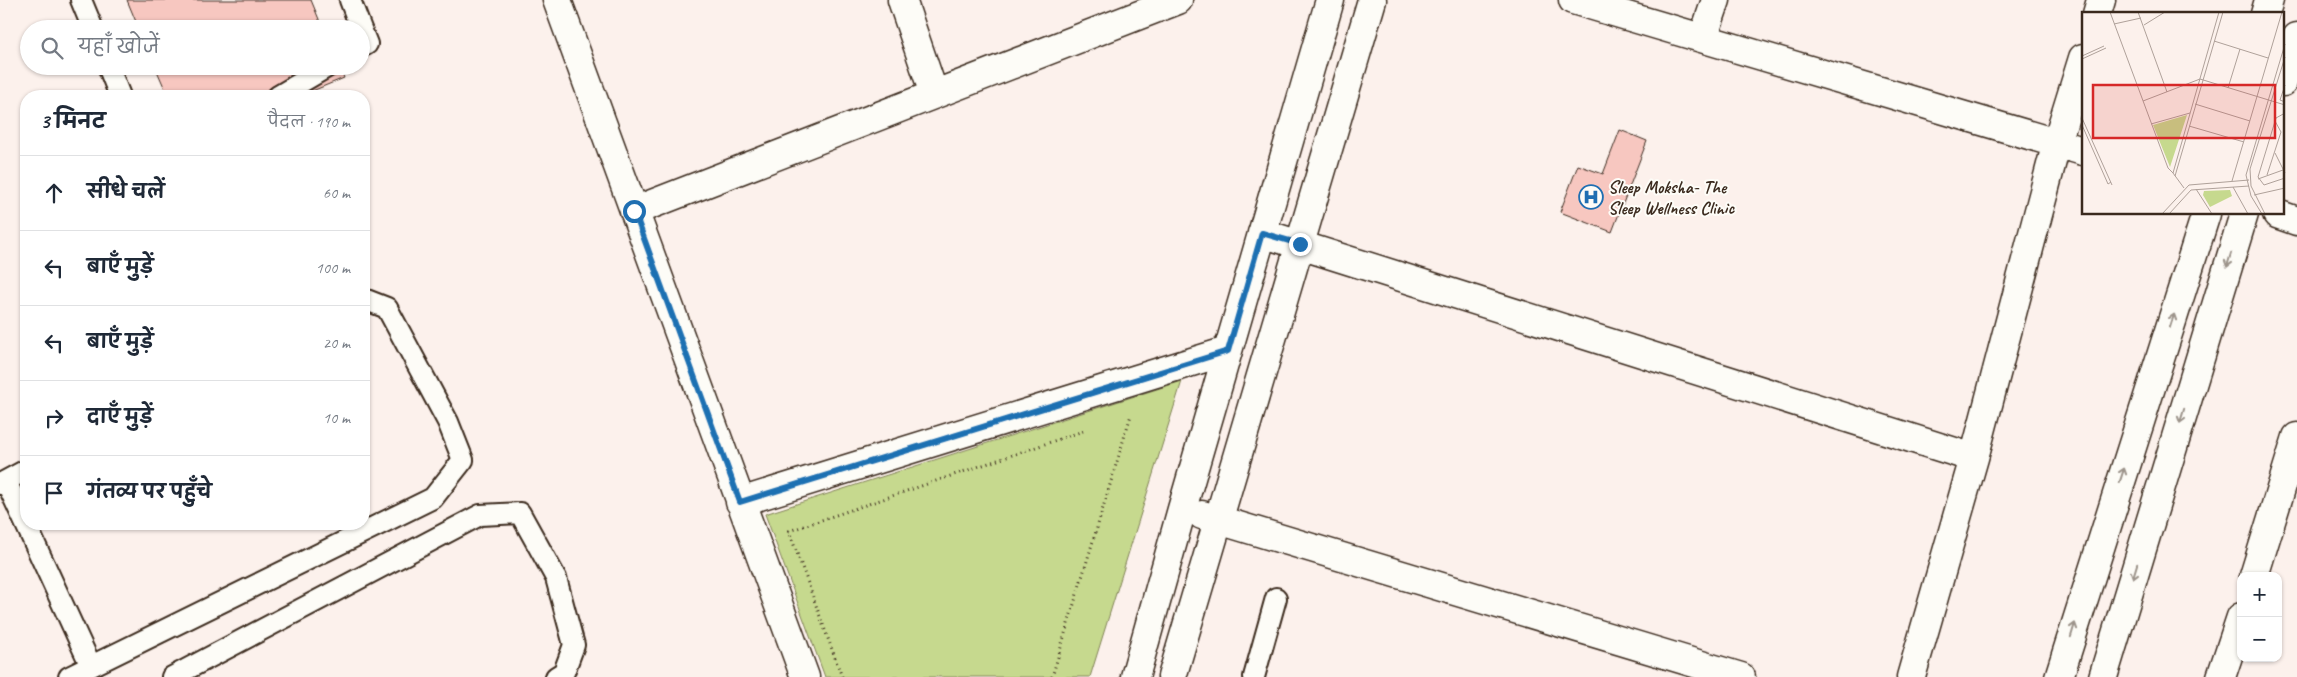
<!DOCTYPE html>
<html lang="hi">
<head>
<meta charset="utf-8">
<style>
  :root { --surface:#fff; --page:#f6f6f7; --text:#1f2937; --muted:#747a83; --line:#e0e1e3 }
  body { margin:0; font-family:Caveat,"Playpen Sans Deva",sans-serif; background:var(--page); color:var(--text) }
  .controls { position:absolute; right:15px; bottom:15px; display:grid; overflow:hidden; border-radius:10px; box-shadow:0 1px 4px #0004 }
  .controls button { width:45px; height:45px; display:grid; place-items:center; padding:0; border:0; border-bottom:1px solid var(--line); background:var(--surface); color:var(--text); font:25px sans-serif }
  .stop { position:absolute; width:15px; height:15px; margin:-11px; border:4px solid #1f6fb2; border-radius:50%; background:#fff }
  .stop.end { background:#1f6fb2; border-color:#fff; box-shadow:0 1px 5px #0008 }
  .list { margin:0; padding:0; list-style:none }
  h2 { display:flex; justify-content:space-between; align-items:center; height:65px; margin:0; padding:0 20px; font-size:21px }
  h2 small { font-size:16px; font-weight:400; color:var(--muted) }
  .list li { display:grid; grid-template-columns:32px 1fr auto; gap:15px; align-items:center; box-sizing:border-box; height:75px; padding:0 20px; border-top:1px solid var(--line) }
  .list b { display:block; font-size:19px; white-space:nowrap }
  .list em { font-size:16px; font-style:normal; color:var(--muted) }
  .icon { flex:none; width:28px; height:28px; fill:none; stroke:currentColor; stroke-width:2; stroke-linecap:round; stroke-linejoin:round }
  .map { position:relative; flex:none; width:2297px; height:677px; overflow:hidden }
  .search { position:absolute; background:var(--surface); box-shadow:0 1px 4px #0004; left:20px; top:20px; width:350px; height:55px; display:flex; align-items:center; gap:12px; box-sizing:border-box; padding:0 18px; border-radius:28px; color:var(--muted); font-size:19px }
  .panel { position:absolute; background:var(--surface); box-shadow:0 1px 4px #0004; left:20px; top:90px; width:350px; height:440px; border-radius:20px }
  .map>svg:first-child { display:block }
</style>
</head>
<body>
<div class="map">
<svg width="2297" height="677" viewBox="0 0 2297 677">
  <rect width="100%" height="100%" fill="#fcf1ec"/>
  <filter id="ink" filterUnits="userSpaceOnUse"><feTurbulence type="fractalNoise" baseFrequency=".02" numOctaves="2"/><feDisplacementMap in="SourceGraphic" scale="10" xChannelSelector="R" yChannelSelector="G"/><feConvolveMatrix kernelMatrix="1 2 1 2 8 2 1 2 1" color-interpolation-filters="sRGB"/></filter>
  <g filter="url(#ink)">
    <!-- green -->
    <path fill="#c6d98e" stroke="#808256" d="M 1182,381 L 1090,677 L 825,677 L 765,514 Z"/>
    <!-- building -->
    <path fill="#f7c7c0" stroke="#3b2a1e" d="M 127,0 L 311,0 L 323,29 L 139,29 Z
      M 155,66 L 339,66 L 344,78 L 300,96 L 168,96 Z
      M 1620,130 L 1647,141 L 1612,232 L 1560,212 L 1578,165 L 1603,174 Z"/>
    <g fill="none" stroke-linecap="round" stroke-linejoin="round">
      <!-- service casing -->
      <g stroke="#3b2a1e" stroke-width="24">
        <path id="service" d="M 81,0 L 93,29
          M 350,0 L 361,29
          M 361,29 L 367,44 L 361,47
          M 108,66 L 120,96
          M 278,96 L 329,66
          M 6,481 L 91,666
          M 0,484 L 26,470
          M 69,677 L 433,498 L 463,460 L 448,422 L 387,308 L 364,299
          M 172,677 L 480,515 L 520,513 L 556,578 L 574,645 L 564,672 L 556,677
          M 1254,677 L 1276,598"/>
      </g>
      <!-- minor casing -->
      <g stroke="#3b2a1e" stroke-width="31">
        <path id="minor" d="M 557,0 L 805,677
          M 902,0 L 934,94
          M 1573,0 L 2083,151
          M 2097,14 L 2101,0
          M 1703,38 L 1716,0
          M 634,211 L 1178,0
          M 2277,214 L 2297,221
          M 1262,233 L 1974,458
          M 740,502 L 1227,351
          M 1202,515 L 1741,677
          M 2254,576 L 2297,437
          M 1135,677 L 1182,509 L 1330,0
          M 1172,677 L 1372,0
          M 1911,677 L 1974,458 L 2057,142 L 2083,58
          M 2221,677 L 2241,617"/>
      </g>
      <!-- tertiary casing -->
      <g stroke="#3b2a1e" stroke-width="31">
        <path id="tertiary" d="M 2265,14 L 2269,0
          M 2283,82 L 2297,37
          M 2059,677 L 2206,214
          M 2103,677 L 2244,214"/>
      </g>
      <!-- path -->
      <path stroke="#3b2a1e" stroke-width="3" stroke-dasharray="1 4" stroke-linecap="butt" d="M 842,677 L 789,531 L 1083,431
        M 1052,677 L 1131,415"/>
      <!-- service -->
      <use href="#service" stroke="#fdfcf7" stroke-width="20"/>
      <!-- minor -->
      <use href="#minor" stroke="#fdfcf7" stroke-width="28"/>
      <!-- tertiary -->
      <use href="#tertiary" stroke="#fdfcf7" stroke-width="28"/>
    </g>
    <!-- one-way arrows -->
    <defs><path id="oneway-shaft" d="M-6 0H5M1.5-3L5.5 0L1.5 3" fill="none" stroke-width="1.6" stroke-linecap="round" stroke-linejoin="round" transform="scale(1.25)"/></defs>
    <g stroke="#9c938a">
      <use href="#oneway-shaft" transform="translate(2229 260) rotate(107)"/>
      <use href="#oneway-shaft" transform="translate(2172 321) rotate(-72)"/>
      <use href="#oneway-shaft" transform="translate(2182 416) rotate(107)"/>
      <use href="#oneway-shaft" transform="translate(2122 475) rotate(-72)"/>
      <use href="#oneway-shaft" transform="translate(2135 571) rotate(107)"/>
      <use href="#oneway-shaft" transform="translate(2073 630) rotate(-73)"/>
    </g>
  </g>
  <g fill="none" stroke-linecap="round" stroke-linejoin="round" filter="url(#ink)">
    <!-- route -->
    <path stroke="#1f6fb2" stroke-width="6" d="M 634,211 L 740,502 L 1228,351 L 1262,233 L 1300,244"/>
  </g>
  <!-- icons -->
  <defs>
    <g id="hospital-ring" transform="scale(1.25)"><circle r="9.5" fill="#fdfcf7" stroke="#1f6fb2" stroke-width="1.5"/><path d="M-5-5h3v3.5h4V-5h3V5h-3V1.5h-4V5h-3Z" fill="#1f6fb2"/></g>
  </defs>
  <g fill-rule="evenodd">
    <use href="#hospital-ring" x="1591" y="197"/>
  </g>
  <g text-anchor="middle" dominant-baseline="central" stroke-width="4" stroke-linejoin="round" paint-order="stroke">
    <!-- poi labels -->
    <g font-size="18" font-weight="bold" fill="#3b2a1e" stroke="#fdfcf7" text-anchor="start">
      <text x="1608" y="187">Sleep Moksha- The<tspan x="1608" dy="21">Sleep Wellness Clinic</tspan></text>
    </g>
  </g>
  <!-- overview -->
  <g transform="translate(2082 12)">
    <rect width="202" height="202" fill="#fcf1ec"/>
    <path d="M 105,103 L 88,155 L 71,113 ZM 148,178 L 150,184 L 128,195 L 121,183 L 122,179 Z" fill="#c6d98e"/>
    <path fill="none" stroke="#afa19a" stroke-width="1" d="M 28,0 L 86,156 L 91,161M 56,0 L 85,80M 32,12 L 59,6M 62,13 L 83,0M 132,29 L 186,46M 0,44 L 22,34M 0,47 L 24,36M 203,73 L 198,88 L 203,90M 146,76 L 158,37M 61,89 L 118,67 L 203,93M 113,92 L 168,109M 203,101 L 194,106 L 176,165 L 182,173 L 203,166M 0,106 L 30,173M 69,112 L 108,101M 0,113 L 26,172 L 29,170M 107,114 L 162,130M 193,141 L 203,161M 185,163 L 199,120 L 193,109M 93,164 L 141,0M 176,167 L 201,158M 150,169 L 200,0M 151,175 L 166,202M 102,176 L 91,161 L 137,0M 114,177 L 130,202M 172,183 L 203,176M 80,202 L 107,173 L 167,168M 87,202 L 109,178 L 167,174M 180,202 L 169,184 L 164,163 L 203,32M 183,202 L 169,174 L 168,157 L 203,45"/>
    <path fill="#d62828" fill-opacity="0.15" stroke="#d62828" stroke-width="2.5" d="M 11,73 L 193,73 L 193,126 L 11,126 Z"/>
    <rect width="202" height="202" fill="none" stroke="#3b2a1e" stroke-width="2.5"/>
  </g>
</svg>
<div class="controls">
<button>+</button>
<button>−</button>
</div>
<div class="stop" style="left:634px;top:211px"></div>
<div class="stop end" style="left:1300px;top:244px"></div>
<div class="search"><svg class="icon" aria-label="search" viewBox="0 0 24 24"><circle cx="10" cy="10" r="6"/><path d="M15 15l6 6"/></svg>यहाँ खोजें</div>
<section class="panel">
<h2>3 मिनट<small>पैदल · 190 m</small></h2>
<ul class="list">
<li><svg class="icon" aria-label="ahead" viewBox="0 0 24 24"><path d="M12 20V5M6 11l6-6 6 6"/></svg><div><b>सीधे चलें</b></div><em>60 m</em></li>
<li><svg class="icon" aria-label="left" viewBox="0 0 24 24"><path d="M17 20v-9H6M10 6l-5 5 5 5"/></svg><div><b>बाएँ मुड़ें</b></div><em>100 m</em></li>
<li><svg class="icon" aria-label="left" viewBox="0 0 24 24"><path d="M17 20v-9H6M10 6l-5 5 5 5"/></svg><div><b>बाएँ मुड़ें</b></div><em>20 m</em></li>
<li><svg class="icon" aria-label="right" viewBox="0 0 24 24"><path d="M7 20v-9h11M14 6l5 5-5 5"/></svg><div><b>दाएँ मुड़ें</b></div><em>10 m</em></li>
<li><svg class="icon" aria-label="arrive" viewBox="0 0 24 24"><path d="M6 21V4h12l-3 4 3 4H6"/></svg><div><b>गंतव्य पर पहुँचे</b></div></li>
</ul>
</section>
</div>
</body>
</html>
